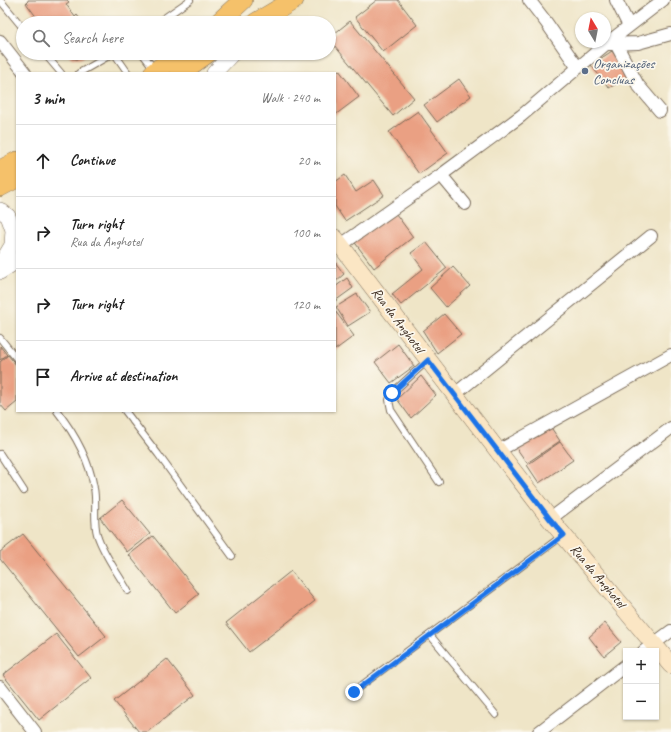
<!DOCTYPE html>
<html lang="en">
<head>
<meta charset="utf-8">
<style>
  :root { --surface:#fff; --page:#f2f2f2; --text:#222; --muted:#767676; --line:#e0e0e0 }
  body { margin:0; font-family:Caveat,sans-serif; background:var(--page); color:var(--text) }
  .controls { position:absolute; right:12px; bottom:12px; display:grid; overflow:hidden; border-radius:0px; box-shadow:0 1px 3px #0004 }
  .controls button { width:36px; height:36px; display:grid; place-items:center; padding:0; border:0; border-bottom:1px solid var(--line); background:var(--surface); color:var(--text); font:20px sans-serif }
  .compass { position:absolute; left:575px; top:12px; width:36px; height:36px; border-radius:50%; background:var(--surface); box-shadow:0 1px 3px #0004; rotate:350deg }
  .stop { position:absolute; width:12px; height:12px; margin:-9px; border:3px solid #1a73e8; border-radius:50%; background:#fff }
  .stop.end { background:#1a73e8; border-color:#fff; box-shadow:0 1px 4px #0008 }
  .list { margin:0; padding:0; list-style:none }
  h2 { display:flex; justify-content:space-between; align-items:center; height:52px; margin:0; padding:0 16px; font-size:17px }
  h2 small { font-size:13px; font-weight:400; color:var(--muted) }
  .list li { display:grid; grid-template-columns:26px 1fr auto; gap:12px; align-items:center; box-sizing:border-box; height:72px; padding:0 16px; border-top:1px solid var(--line) }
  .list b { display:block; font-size:15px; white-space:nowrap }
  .list p { margin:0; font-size:13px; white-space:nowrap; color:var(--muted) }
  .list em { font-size:13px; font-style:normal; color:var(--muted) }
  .icon { flex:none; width:22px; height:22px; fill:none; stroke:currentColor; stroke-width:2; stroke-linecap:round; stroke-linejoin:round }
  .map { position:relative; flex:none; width:671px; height:732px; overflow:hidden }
  .search { position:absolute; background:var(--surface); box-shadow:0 1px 3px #0004; left:16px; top:16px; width:320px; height:44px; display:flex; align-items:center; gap:10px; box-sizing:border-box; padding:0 14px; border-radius:22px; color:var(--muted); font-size:15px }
  .panel { position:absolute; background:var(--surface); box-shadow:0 1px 3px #0004; left:16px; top:72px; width:320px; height:340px; border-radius:0px }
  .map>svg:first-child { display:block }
</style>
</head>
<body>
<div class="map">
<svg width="671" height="732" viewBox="0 0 671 732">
  <rect width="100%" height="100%" fill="#fbf7ec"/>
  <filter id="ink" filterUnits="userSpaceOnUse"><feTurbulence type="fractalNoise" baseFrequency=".025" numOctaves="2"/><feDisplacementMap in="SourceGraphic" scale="8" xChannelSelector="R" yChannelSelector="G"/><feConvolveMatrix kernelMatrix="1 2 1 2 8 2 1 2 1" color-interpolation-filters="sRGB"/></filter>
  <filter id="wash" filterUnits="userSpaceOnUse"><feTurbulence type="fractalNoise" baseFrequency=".012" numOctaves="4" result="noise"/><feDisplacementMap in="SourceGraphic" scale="16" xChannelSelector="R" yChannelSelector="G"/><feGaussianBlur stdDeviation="0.9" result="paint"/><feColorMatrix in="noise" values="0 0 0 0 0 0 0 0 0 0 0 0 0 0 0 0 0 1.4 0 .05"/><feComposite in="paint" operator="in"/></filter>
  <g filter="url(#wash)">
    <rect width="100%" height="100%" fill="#efe5c7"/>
    <g id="blocks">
      <!-- building -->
      <path fill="#eaa083" d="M 28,0 L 67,0 L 69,2 L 66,4 L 75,17 L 77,15 L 83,23 L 36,23 L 34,20 L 37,18 L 26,3 L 28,1 Z
        M 377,0 L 398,0 L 417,25 L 383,52 L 355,17 Z
        M 350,21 L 414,98 L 393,116 L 329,39 L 329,38 Z
        M 612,51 L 630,76 L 609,88 L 591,65 Z
        M 66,53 L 89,53 L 82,58 L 77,59 L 72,58 Z
        M 339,70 L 359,97 L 335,115 L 335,73 Z
        M 459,79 L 471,96 L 437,122 L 424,105 Z
        M 418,111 L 448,153 L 419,174 L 389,132 Z
        M 345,175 L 356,192 L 374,180 L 384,195 L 345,221 L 335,206 L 335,182 Z
        M 393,210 L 413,237 L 374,268 L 353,240 Z
        M 426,242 L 447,268 L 401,305 L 392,294 L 423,269 L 411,253 Z
        M 335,262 L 344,274 L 335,282 Z
        M 453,267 L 470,286 L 446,307 L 430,288 Z
        M 347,278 L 353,288 L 335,301 L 335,287 Z
        M 357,294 L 370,312 L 348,326 L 336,307 Z
        M 335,311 L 354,336 L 335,350 Z
        M 444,314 L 461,334 L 437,353 L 423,331 Z
        M 398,344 L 414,366 L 391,383 L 375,362 Z
        M 0,346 L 7,355 L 0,360 Z
        M 8,355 L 17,366 L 17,402 L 6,411 L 0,404 L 0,362 Z
        M 421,376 L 436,395 L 411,418 L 397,399 Z
        M 548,423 L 560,441 L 527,463 L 515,446 Z
        M 560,442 L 573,460 L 539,483 L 527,465 Z
        M 122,500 L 150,534 L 127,552 L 100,518 Z
        M 23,534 L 106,636 L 79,657 L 0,559 L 0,552 Z
        M 153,536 L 199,594 L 175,613 L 129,555 Z
        M 291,571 L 315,601 L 249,652 L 226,623 Z
        M 605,623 L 621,642 L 604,656 L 589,637 Z
        M 56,634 L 91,678 L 39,720 L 3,675 Z
        M 167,659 L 195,695 L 147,732 L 139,732 L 114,701 Z"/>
    </g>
  </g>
  <g filter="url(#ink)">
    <use href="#blocks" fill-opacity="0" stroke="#7a6b59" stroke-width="1"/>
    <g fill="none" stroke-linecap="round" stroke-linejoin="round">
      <!-- service casing -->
      <g stroke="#7a6b59" stroke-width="8">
        <path id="service" d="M 0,0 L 23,28
          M 157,23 L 190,0
          M 44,53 L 61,73
          M 114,53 L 128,73
          M 142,53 L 155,70
          M 79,73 L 114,53
          M 0,338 L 17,359
          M 427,361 L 392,393 L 389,400 L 391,410 L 439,482
          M 57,411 C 75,434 89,459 94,488 C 97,503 93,520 97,534 C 103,554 118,573 128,591
          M 125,411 L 158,454 L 232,556
          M 0,454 L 24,491
          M 430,635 L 496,715
          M 354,691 L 562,536"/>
      </g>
      <!-- minor casing -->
      <g stroke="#7a6b59" stroke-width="14">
        <path id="minor" d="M 529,0 L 546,22 L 578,68
          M 616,0 L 629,26
          M 0,41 L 25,73
          M 609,44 L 638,43 L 671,34
          M 616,44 L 638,85 L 660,111
          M 441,175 L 465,204
          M 341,245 L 441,175 L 521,116 L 606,44 L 663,0
          M 455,394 L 651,236
          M 498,451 L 671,355
          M 550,519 L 671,428
          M 644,651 L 671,631
          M 0,687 L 35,732
          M 539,732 L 626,665"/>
      </g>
      <!-- tertiary casing -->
      <g stroke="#7a6b59" stroke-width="16">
        <path id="tertiary" d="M 214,73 L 233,53
          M 0,210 L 8,216 L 13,230 L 12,245 L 0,265
          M 0,272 L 17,261"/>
      </g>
      <!-- secondary casing -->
      <g stroke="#7a6b59" stroke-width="18">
        <path id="secondary" d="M 335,238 L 550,519 L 671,665"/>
      </g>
      <!-- primary casing -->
      <g stroke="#7a6b59" stroke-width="20">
        <path id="primary" d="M 218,23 L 243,0
          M 255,23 L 294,0
          M 153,73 L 180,53
          M 180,73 L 208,53
          M 0,170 L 17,161
          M 0,187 L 17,178"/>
      </g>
      <!-- service -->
      <use href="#service" stroke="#fff" stroke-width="6"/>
      <!-- minor -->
      <use href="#minor" stroke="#fff" stroke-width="12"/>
      <!-- tertiary -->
      <use href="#tertiary" stroke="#fff" stroke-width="15"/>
      <!-- secondary -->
      <use href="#secondary" stroke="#fbe6c4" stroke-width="17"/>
      <!-- primary -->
      <use href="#primary" stroke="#f5c16b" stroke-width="19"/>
    </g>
  </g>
  <g fill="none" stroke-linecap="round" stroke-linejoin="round" filter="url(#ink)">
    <!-- route -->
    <path stroke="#1a73e8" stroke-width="5" d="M 354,692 L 564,535 L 550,519 L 428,360 L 392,393"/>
  </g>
  <!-- markers -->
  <circle fill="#5c6f8a" stroke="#fbf7ec" stroke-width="1.5" cx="585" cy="71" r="4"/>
  <g text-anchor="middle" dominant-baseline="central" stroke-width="3.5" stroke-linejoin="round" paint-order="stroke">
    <!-- service labels -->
    <g font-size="14" fill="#4e5e75" stroke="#fbf7ec" text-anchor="start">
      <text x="593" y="63">Organizações<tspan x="593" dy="16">Concluas</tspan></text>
    </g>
    <!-- street labels -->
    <g font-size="14" fill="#3b2a1e" stroke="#fbf7ec">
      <text transform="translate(398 320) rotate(53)">Rua da Anghotel</text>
      <text transform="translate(598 576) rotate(50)">Rua da Anghotel</text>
    </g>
  </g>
</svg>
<div class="controls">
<button>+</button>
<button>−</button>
</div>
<svg class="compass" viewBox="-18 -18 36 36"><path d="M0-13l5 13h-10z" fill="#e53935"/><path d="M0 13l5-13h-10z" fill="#767676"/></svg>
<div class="stop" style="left:392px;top:393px"></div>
<div class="stop end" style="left:354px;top:692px"></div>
<div class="search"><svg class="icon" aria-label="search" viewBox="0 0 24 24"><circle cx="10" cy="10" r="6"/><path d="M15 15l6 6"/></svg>Search here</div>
<section class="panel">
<h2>3 min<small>Walk · 240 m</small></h2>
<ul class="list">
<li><svg class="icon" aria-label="ahead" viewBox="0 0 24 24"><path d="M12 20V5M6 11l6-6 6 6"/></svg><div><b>Continue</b></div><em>20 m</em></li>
<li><svg class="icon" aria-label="right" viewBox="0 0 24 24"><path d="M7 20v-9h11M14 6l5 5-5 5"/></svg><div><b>Turn right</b><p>Rua da Anghotel</p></div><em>100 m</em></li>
<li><svg class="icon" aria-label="right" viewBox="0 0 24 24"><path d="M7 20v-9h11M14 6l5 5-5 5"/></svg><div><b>Turn right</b></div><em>120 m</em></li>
<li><svg class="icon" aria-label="arrive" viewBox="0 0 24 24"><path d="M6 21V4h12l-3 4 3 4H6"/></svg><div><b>Arrive at destination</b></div></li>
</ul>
</section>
</div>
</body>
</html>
